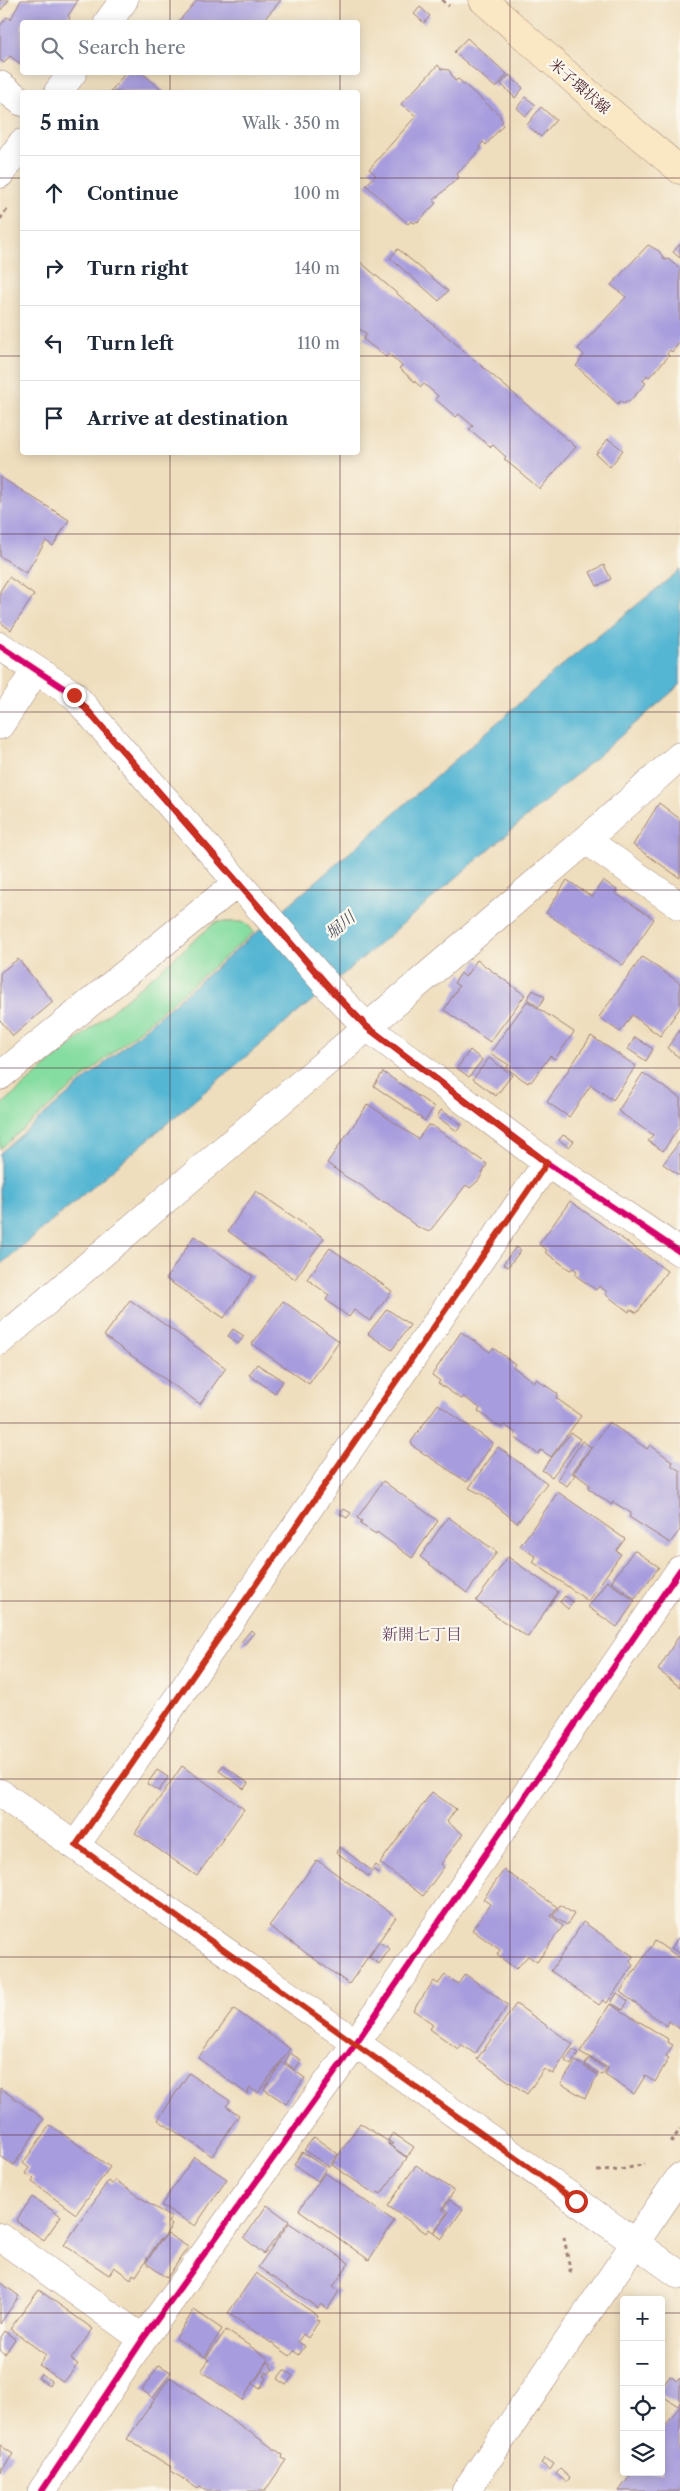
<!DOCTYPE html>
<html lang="en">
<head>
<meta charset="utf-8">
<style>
  :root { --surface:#fff; --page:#f2f2f3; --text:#1f2937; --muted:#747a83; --line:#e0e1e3 }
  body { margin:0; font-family:"Libre Caslon Text","Noto Serif JP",serif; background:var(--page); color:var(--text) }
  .controls { position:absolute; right:15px; bottom:15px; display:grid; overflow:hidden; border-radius:5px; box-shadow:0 2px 12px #0003 }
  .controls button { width:45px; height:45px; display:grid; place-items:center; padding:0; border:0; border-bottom:1px solid var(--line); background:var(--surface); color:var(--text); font:25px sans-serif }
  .stop { position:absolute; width:15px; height:15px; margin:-11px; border:4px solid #c8321e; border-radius:50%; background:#fff }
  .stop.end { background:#c8321e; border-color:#fff; box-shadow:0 1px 5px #0008 }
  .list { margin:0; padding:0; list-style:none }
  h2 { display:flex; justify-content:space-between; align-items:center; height:65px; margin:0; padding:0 20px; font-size:21px }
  h2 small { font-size:16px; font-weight:400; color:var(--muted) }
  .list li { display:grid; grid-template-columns:32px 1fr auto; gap:15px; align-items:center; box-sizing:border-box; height:75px; padding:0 20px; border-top:1px solid var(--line) }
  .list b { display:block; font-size:19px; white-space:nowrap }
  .list em { font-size:16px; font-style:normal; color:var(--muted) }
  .icon { flex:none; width:28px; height:28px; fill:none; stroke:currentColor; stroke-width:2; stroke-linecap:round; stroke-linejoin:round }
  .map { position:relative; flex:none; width:680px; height:2491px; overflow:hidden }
  .search { position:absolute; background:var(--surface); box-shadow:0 2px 12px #0003; left:20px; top:20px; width:340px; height:55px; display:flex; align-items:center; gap:12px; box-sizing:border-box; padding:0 18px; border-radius:5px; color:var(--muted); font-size:19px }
  .panel { position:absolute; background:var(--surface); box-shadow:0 2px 12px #0003; left:20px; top:90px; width:340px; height:365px; border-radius:5px }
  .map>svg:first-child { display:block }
</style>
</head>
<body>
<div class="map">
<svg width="680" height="2491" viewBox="0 0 680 2491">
  <rect width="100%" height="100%" fill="#fbf7ec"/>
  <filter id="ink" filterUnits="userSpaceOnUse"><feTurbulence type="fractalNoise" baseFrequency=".02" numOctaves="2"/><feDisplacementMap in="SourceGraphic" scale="10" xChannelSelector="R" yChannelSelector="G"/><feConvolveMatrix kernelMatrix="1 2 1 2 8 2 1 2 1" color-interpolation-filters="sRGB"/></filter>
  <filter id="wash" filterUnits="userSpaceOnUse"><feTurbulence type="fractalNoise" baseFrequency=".0096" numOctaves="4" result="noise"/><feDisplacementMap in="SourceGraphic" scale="20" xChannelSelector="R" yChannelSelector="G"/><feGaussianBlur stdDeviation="1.12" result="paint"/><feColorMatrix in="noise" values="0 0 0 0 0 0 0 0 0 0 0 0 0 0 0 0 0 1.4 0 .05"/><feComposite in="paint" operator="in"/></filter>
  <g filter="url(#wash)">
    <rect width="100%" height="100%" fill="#efdebd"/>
    <!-- green -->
    <path fill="#86dda1" stroke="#687e66" d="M 216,922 L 245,922 L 254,932 L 0,1149 L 0,1106 Z"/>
    <!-- water -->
    <path fill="#54b6d3" stroke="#4f6a7f" d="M 680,570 L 680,685 L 392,933 L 0,1265 L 0,1153 L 370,835 L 559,668 Z"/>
    <g id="blocks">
      <!-- building -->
      <path fill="#a79cdd" d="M 0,0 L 9,0 L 0,11 Z
        M 21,0 L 78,0 L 68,16 L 70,18 L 67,22 L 22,22 L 22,65 L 10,56 L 4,63 L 0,60 L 0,26 L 7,17 L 11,19 Z
        M 197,0 L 281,0 L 262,22 L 178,22 Z
        M 420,7 L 430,16 L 424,23 L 414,14 Z
        M 467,38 L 507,74 L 496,88 L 454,52 Z
        M 438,65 L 441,69 L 449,70 L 455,81 L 458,79 L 501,116 L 500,117 L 503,121 L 501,123 L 503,125 L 486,145 L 483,142 L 479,147 L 481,149 L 457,174 L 459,177 L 433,201 L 436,203 L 418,222 L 417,221 L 414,223 L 411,221 L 408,224 L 366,185 L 376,175 L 369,169 L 416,116 L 401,104 Z
        M 126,72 L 141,72 L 165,92 L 110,92 Z
        M 509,75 L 523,88 L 515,98 L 501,84 Z
        M 525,97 L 536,105 L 526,116 L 517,108 Z
        M 541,107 L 556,120 L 541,137 L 527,125 Z
        M 680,244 L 680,258 L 673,252 Z
        M 648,245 L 659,251 L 665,260 L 668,259 L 680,269 L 680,342 L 672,352 L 670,350 L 667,354 L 669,356 L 649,377 L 647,375 L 643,381 L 646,383 L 629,402 L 626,401 L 624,403 L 620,401 L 618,404 L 576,366 L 584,355 L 578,349 L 626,297 L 611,285 Z
        M 398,249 L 448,291 L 439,301 L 390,258 Z
        M 358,260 L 576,447 L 540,489 L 504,459 L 506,457 L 493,445 L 491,447 L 469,429 L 473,426 L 459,414 L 456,417 L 435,399 L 438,396 L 424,384 L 421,387 L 399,368 L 402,366 L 389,354 L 386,357 L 363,339 L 367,334 L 358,328 Z
        M 608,439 L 623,450 L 610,467 L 596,454 Z
        M 0,477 L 69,520 L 53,546 L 46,541 L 26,573 L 0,556 Z
        M 604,565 L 611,579 L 597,586 L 590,572 Z
        M 9,577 L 34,595 L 11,630 L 0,622 L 0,591 Z
        M 659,803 L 680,819 L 680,878 L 633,845 Z
        M 567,880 L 592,897 L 603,880 L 617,890 L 615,893 L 654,919 L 623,965 L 546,913 Z
        M 642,957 L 680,983 L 680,1008 L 660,1036 L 632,1015 L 620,1032 L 599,1017 Z
        M 18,959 L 53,1002 L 13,1036 L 0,1020 L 0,973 Z
        M 477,960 L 525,995 L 490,1042 L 444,1010 L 459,986 L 454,983 L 461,973 L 465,977 Z
        M 533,990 L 545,997 L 539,1007 L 527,999 Z
        M 527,1001 L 574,1032 L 555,1059 L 550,1056 L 531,1082 L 529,1081 L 528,1083 L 506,1068 L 509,1065 L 490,1053 Z
        M 680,1030 L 680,1058 L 667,1048 Z
        M 591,1036 L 636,1066 L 613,1100 L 591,1085 L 569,1117 L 547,1102 Z
        M 635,1037 L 653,1049 L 646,1061 L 628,1049 Z
        M 470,1050 L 482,1060 L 469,1077 L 457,1068 Z
        M 489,1058 L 512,1075 L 496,1096 L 473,1079 Z
        M 383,1072 L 434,1107 L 425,1121 L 374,1086 Z
        M 643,1073 L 680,1098 L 680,1126 L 663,1151 L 648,1141 L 653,1135 L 618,1111 Z
        M 368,1104 L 418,1139 L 428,1125 L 433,1126 L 487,1164 L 479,1180 L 470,1188 L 466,1185 L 429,1232 L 416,1226 L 387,1203 L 378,1200 L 362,1186 L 346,1177 L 327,1163 Z
        M 441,1110 L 462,1125 L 457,1131 L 437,1117 Z
        M 563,1135 L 574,1141 L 569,1147 L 559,1140 Z
        M 680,1141 L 680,1176 L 663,1164 Z
        M 256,1191 L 324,1238 L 295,1279 L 228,1231 Z
        M 570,1201 L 667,1271 L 637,1313 L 630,1309 L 629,1312 L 605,1294 L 607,1292 L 599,1286 L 596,1290 L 575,1275 L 577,1271 L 573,1268 L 570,1270 L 545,1252 L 547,1250 L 539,1244 Z
        M 194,1236 L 253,1276 L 224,1318 L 166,1279 Z
        M 516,1247 L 521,1250 L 508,1267 L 503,1264 Z
        M 330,1248 L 392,1291 L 370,1321 L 354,1310 L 349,1317 L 326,1300 L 329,1295 L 307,1279 Z
        M 130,1300 L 226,1368 L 200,1404 L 104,1336 Z
        M 283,1301 L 339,1341 L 309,1384 L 252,1344 Z
        M 387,1309 L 410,1325 L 392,1350 L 368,1334 Z
        M 233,1329 L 244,1336 L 238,1344 L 228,1336 Z
        M 461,1332 L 490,1352 L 493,1348 L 515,1364 L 513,1367 L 534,1382 L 536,1379 L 558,1394 L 556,1398 L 581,1416 L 551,1457 L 541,1450 L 538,1454 L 514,1437 L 516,1433 L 504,1425 L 501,1428 L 478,1411 L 480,1408 L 464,1397 L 461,1399 L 438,1383 L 440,1381 L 432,1375 Z
        M 257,1364 L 283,1381 L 275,1393 L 249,1375 Z
        M 438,1404 L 493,1443 L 467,1482 L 414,1447 L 411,1442 Z
        M 609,1422 L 647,1449 L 650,1445 L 672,1461 L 671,1465 L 680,1471 L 680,1530 L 670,1543 L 629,1517 L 631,1513 L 613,1502 L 612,1505 L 588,1488 L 590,1485 L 574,1473 Z
        M 571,1433 L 580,1439 L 552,1477 L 542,1470 Z
        M 582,1441 L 591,1447 L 572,1473 L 575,1475 L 567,1486 L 557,1480 Z
        M 498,1447 L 547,1483 L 517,1523 L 483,1495 L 469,1488 Z
        M 383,1481 L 438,1521 L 412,1558 L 377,1532 L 376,1534 L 360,1524 L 362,1521 L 357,1518 Z
        M 558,1492 L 625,1539 L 616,1551 L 621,1554 L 588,1601 L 533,1562 L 536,1557 L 520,1546 Z
        M 344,1509 L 351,1513 L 347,1518 L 340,1514 Z
        M 448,1517 L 497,1552 L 467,1593 L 420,1557 Z
        M 634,1550 L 659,1567 L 635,1599 L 611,1582 Z
        M 508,1557 L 558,1592 L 528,1637 L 495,1616 L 495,1614 L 476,1601 Z
        M 607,1581 L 635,1601 L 617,1627 L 588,1607 Z
        M 565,1596 L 573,1602 L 568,1609 L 560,1602 Z
        M 251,1630 L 254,1633 L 244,1645 L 241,1642 Z
        M 680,1634 L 680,1687 L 658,1670 Z
        M 223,1765 L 248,1783 L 244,1789 L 219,1771 Z
        M 182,1766 L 244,1809 L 197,1876 L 135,1833 Z
        M 157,1770 L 168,1777 L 159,1791 L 147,1784 Z
        M 432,1792 L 456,1809 L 447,1822 L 463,1834 L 441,1864 L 444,1867 L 423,1896 L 380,1863 Z
        M 340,1847 L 372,1871 L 368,1876 L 336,1852 Z
        M 317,1860 L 396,1917 L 349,1984 L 269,1926 Z
        M 375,1865 L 381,1869 L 378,1873 L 372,1869 Z
        M 504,1870 L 557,1907 L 551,1916 L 563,1926 L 537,1962 L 528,1956 L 516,1969 L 497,1955 L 500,1950 L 472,1930 L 490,1904 L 483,1899 Z
        M 560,1905 L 574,1914 L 567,1925 L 553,1916 Z
        M 583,1922 L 633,1956 L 630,1962 L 633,1965 L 607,2003 L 603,2000 L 599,2005 L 551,1971 Z
        M 680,1935 L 680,1954 L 671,1948 Z
        M 655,1941 L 680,1958 L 680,2029 L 669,2021 L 667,2026 L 620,1992 Z
        M 379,1942 L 390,1949 L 379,1964 L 369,1957 Z
        M 465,1974 L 508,2005 L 475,2054 L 461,2044 L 458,2049 L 430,2029 L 433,2024 L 413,2010 L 434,1981 L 438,1984 L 445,1975 L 458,1984 Z
        M 617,1993 L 628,2001 L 623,2010 L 611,2003 Z
        M 516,2004 L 573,2044 L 553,2074 L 544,2069 L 527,2094 L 477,2059 Z
        M 610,2004 L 668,2039 L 667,2042 L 673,2045 L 666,2056 L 669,2058 L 655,2082 L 645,2076 L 634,2094 L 605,2075 L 608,2068 L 580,2052 Z
        M 234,2009 L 290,2049 L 258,2093 L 250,2088 L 247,2094 L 198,2058 Z
        M 573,2049 L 578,2053 L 571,2065 L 565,2061 Z
        M 290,2053 L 301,2060 L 295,2070 L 285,2062 Z
        M 589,2058 L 606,2069 L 602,2075 L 585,2065 Z
        M 576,2061 L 598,2075 L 585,2098 L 561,2084 Z
        M 282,2062 L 305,2078 L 286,2104 L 264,2089 Z
        M 189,2073 L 230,2101 L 226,2106 L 239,2115 L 212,2156 L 158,2120 Z
        M 0,2088 L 44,2119 L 14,2165 L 0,2156 Z
        M 360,2123 L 389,2142 L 388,2144 L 407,2158 L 381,2194 L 378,2192 L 376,2195 L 332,2165 Z
        M 50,2125 L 110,2167 L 76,2214 L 32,2182 L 34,2179 L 25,2173 L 29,2168 L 23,2163 Z
        M 393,2133 L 414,2147 L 407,2157 L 388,2144 L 393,2144 L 388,2140 Z
        M 314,2137 L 338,2154 L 329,2167 L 304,2150 Z
        M 302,2152 L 326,2168 L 318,2181 L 294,2165 Z
        M 194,2157 L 227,2179 L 195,2226 L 161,2205 Z
        M 416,2165 L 454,2191 L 442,2209 L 447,2213 L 433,2232 L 429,2229 L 426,2233 L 388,2206 Z
        M 325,2173 L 394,2221 L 369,2260 L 299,2210 Z
        M 115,2180 L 171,2218 L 168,2222 L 172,2225 L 162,2240 L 160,2239 L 136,2276 L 133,2274 L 131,2279 L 114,2267 L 109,2275 L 64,2245 L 108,2181 L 112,2184 Z
        M 32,2197 L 61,2216 L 44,2240 L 16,2221 Z
        M 450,2200 L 463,2209 L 442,2239 L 434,2233 L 449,2212 L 444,2208 Z
        M 267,2205 L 289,2221 L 264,2254 L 244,2238 Z
        M 289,2223 L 349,2263 L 333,2287 L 339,2291 L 328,2309 L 321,2304 L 318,2308 L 258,2267 Z
        M 168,2234 L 188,2247 L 167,2278 L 146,2263 L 160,2241 Z
        M 256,2273 L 318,2316 L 316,2320 L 319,2321 L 308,2338 L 303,2334 L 298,2342 L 305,2346 L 299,2355 L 294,2351 L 290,2356 L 228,2313 Z
        M 0,2282 L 19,2296 L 0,2324 Z
        M 39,2290 L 93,2329 L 71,2359 L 78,2364 L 64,2382 L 39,2365 L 46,2355 L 10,2329 Z
        M 194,2310 L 222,2329 L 205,2357 L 176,2338 Z
        M 226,2330 L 269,2359 L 242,2400 L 201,2371 L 209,2360 L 206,2358 Z
        M 4,2331 L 15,2339 L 5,2354 L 0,2350 L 0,2337 Z
        M 268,2362 L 272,2364 L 270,2366 L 273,2369 L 269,2374 L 266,2372 L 263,2376 L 266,2378 L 260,2389 L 253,2384 Z
        M 159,2365 L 171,2372 L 153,2398 L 142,2390 Z
        M 284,2370 L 293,2376 L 286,2385 L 277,2379 Z
        M 41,2373 L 51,2381 L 49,2385 L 38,2378 Z
        M 670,2376 L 677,2381 L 680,2378 L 680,2403 L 678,2406 L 661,2395 L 661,2389 Z
        M 170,2377 L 283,2455 L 282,2458 L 286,2460 L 265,2491 L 206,2491 L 200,2487 L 198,2489 L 170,2470 L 171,2467 L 127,2439 Z
        M 680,2406 L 680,2491 L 619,2491 L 633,2472 L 661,2472 L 661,2432 Z
        M 0,2445 L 13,2454 L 0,2472 Z
        M 545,2458 L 554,2464 L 550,2470 L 541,2463 Z
        M 560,2469 L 570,2478 L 566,2482 L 556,2474 Z"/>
    </g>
  </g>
  <g filter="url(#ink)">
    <use href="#blocks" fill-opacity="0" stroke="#9c7e74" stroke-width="1"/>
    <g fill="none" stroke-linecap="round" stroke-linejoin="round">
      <!-- minor casing -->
      <g stroke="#9c7e74" stroke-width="29">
        <path id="minor" d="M 108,22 L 124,0
          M 0,85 L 22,102
          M 58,92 L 73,72
          M 0,174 L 22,143
          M 0,646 L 74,695 L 335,994 L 367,1027 L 547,1163 L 680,1252
          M 0,725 L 36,670
          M 586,840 L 680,906
          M 0,1076 L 237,883
          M 0,1341 L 586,840 L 680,756
          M 0,1793 L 356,2043 L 680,2275
          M 76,1845 L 547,1163
          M 0,2237 L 143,2339
          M 42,2491 L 143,2339 L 356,2043 L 680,1570"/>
      </g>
      <!-- tertiary casing -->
      <g stroke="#9c7e74" stroke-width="29">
        <path id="tertiary" d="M 466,2491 L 680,2177"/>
      </g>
      <!-- secondary casing -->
      <g stroke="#9c7e74" stroke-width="29">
        <path id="secondary" d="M 483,0 L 594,98 L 680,170"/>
      </g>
      <!-- path -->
      <path stroke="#9c7e74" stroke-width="3" stroke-dasharray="4 4" stroke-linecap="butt" d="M 442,0 L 449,6
        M 0,219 L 8,208
        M 671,2143 L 680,2129
        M 597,2171 L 620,2170 L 645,2164
        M 564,2237 L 571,2275"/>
      <!-- minor -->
      <use href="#minor" stroke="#fff" stroke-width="28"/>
      <!-- tertiary -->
      <use href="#tertiary" stroke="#fff" stroke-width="28"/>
      <!-- secondary -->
      <use href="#secondary" stroke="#fae7c3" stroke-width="28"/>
      <!-- cycleway casing -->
      <g stroke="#fbf7ec" stroke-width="9">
        <path id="cycleway" d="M 0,646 L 74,695 L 335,994 L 367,1027 L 547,1163 L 680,1252
          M 42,2491 L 143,2339 L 356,2043 L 680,1570"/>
      </g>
      <!-- cycleway -->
      <use href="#cycleway" stroke="#d6006c" stroke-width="6"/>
    </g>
  </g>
  <g fill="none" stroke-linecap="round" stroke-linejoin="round" filter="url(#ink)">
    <!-- route -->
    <path stroke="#c8321e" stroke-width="6" d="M 74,695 L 335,994 L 367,1027 L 547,1163 L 76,1845 L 576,2201"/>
  </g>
  <!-- grid -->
  <path fill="none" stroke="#4a1f2b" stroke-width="1" stroke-opacity="0.55" d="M 170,0 L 170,22M 340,0 L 340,22M 510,0 L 510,2491M 170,72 L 170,92M 340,72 L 340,92M 0,178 L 22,178M 358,178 L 680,178M 0,356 L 22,356M 358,356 L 680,356M 170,452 L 170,2491M 340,452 L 340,2491M 0,534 L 680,534M 0,712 L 680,712M 0,890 L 680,890M 0,1068 L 680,1068M 0,1246 L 680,1246M 0,1423 L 680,1423M 0,1601 L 680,1601M 0,1779 L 680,1779M 0,1957 L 680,1957M 0,2135 L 680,2135M 0,2313 L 624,2313M 661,2313 L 680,2313"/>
  <g text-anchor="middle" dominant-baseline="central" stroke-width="4.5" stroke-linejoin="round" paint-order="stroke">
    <!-- street labels -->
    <g font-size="15" fill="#4a1f2b" stroke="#fbf7ec">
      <text transform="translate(580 86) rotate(41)">米子環状線</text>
    </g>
    <!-- water labels -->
    <g font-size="16" font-style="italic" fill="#4e5466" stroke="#fbf7ec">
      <text transform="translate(340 925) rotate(-40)">堀川</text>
    </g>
    <!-- neighbourhood labels -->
    <g font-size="16" fill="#6b4b69" stroke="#fbf7ec">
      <text x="422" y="1634">新開七丁目</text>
    </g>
  </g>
</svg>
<div class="controls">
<button>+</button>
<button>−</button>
<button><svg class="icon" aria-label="locate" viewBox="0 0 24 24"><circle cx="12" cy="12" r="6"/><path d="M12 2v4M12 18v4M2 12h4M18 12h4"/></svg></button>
<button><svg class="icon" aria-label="layers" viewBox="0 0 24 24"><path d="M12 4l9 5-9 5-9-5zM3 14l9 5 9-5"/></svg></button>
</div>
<div class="stop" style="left:576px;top:2201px"></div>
<div class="stop end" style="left:74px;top:695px"></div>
<div class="search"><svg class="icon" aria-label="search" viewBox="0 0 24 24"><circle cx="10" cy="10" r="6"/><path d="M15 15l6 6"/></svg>Search here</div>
<section class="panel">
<h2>5 min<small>Walk · 350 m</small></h2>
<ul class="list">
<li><svg class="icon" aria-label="ahead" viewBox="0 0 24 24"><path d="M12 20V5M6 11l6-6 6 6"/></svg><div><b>Continue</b></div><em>100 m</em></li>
<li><svg class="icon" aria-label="right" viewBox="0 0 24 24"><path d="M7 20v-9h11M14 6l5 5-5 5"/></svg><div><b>Turn right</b></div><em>140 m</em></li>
<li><svg class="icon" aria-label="left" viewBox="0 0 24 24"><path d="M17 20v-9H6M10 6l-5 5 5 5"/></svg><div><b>Turn left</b></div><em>110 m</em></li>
<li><svg class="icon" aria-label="arrive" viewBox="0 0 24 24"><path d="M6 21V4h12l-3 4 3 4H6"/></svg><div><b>Arrive at destination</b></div></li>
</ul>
</section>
</div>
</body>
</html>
